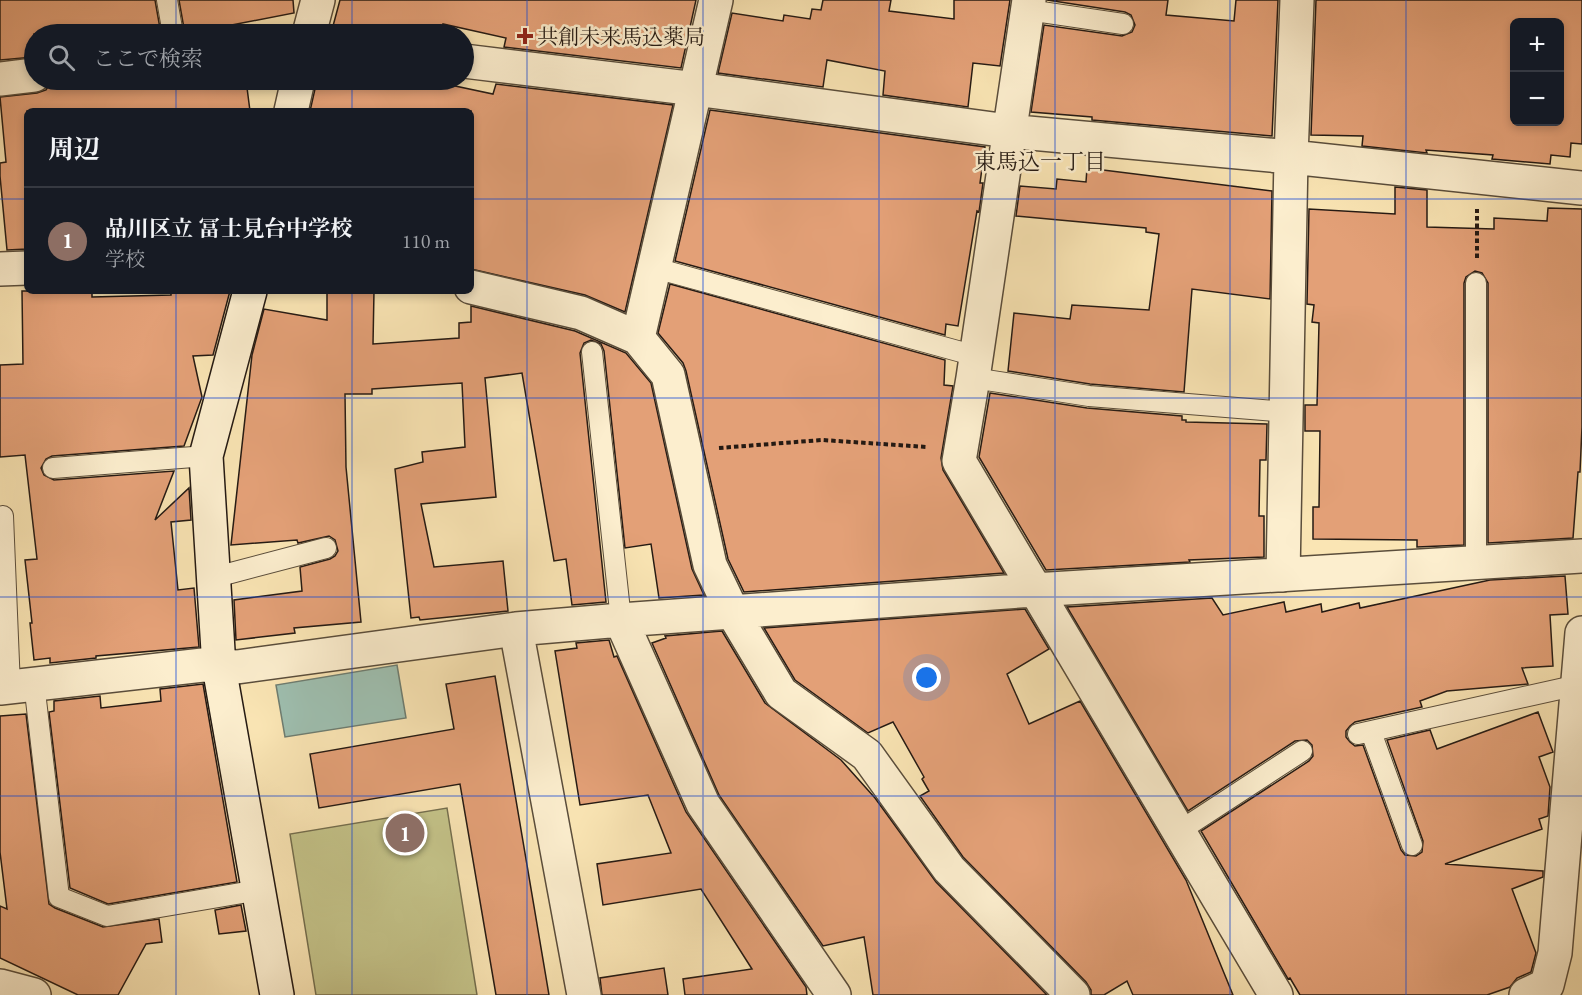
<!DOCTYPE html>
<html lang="ja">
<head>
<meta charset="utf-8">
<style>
  :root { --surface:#171b24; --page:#20242c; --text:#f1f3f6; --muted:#9ea1a6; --line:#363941; --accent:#c59692 }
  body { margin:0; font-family:"EB Garamond","Noto Serif JP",serif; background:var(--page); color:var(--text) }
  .controls { position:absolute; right:18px; top:18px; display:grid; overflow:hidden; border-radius:9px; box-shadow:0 3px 9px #0003 }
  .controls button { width:54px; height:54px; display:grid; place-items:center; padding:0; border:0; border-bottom:2px solid var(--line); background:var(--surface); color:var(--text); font:30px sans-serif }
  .you { position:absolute; left:927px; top:678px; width:21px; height:21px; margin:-15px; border:4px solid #fff; border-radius:50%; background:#1a73e8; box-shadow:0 0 0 9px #1a73e833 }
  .badge { display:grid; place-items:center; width:39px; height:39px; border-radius:50%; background:var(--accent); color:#fff; font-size:20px; font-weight:700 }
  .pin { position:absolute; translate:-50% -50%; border:3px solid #fff; box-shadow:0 2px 6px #0006 }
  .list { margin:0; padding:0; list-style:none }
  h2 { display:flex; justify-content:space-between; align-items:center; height:78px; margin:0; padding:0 24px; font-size:26px }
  h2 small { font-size:20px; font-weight:400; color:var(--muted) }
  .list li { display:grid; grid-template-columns:39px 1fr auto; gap:18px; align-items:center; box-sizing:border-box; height:108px; padding:0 24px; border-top:2px solid var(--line) }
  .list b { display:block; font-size:22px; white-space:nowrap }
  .list p { margin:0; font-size:20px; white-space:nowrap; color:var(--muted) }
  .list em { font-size:20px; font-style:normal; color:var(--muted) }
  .icon { flex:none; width:33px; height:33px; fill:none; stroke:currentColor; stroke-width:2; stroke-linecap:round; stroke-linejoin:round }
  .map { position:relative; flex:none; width:1582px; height:995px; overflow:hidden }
  .search { position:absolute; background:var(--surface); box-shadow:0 3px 9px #0003; left:24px; top:24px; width:450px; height:66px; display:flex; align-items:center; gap:15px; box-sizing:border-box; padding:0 21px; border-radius:33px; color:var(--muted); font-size:22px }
  .panel { position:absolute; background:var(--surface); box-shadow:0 3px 9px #0003; left:24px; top:108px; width:450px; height:186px; border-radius:9px }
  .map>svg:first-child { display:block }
</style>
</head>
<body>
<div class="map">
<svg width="1582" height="995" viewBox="0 0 1582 995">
  <rect width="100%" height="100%" fill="#fae5b4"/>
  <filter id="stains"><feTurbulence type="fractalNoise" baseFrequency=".00333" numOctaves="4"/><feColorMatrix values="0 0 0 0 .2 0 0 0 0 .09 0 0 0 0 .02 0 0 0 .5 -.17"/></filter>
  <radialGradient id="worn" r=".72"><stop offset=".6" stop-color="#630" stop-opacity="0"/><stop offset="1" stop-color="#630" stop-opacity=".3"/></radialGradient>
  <!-- green -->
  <path fill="#c4c389" stroke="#746e4e" stroke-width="1.5" d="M 447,808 L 477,995 L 316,995 L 290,834 Z"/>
  <!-- water -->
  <path fill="#9ebfb0" stroke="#6e7d71" stroke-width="1.5" d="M 397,665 L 406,718 L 285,737 L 276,685 Z"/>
  <!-- building -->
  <path fill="#e3a077" stroke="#251a13" stroke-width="1.5" fill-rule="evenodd" d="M 0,0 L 155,0 L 161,34 L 34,34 L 34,57 L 0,60 Z
    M 179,0 L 293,0 L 294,13 L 185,34 Z
    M 340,0 L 696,0 L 681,68 L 504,47 L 506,38 L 443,24 L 441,34 L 369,34 L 333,26 Z
    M 823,0 L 891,0 L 889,11 L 954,19 L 954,0 L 1010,0 L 1000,66 L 973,63 L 968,107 L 883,95 L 885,71 L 827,60 L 823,87 L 718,73 L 732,13 L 783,21 L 784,15 L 810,19 L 812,9 L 821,10 Z
    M 1047,0 L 1168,0 L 1166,15 L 1234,21 L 1236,0 L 1278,0 L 1272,136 L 1092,120 L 1092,117 L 1031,112 L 1044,25 L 1122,36 L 1132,32 L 1135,25 L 1131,15 L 1125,12 Z
    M 1316,0 L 1582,0 L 1582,144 L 1571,143 L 1570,157 L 1551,155 L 1550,164 L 1492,159 L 1493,155 L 1426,150 L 1427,153 L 1362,146 L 1363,136 L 1311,135 ZM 1515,22 L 1560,22 L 1560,122 L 1515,122 Z
    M 52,80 L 246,80 L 250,111 L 27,111 L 27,249 L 7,250 L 0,176 L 0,163 L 6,162 L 0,97 L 37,93 L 46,90 Z
    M 317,80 L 427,80 L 493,94 L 496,84 L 673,105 L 625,312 L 585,295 L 471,269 L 471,111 L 310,111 Z
    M 710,110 L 985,147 L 980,183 L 983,183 L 979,212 L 977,211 L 958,326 L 946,324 L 945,335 L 675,261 Z
    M 1087,168 L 1272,191 L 1270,299 L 1192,289 L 1184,392 L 1090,384 L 1008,371 L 1014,313 L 1070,319 L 1072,305 L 1149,310 L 1159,234 L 1146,232 L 1146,228 L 1016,216 L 1020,186 L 1056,189 L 1057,179 L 1086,182 Z
    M 1395,187 L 1427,190 L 1427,227 L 1494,229 L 1494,218 L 1547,221 L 1548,208 L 1582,209 L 1582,427 L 1580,472 L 1578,472 L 1573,538 L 1488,543 L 1488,283 L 1482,273 L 1475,271 L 1466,277 L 1464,283 L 1464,545 L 1417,547 L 1417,540 L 1313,539 L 1313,507 L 1319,507 L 1320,431 L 1305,431 L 1305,405 L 1317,405 L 1319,323 L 1312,322 L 1314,305 L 1307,304 L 1309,209 L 1395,214 Z
    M 670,284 L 945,360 L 944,385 L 953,386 L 941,458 L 943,470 L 1004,573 L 744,592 L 728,559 L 686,371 L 683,363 L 658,333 Z
    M 22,291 L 92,291 L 92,297 L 171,295 L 171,291 L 230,291 L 213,355 L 193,356 L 202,397 L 184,446 L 52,456 L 46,459 L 41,468 L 44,475 L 54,480 L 174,471 L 155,520 L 189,488 L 191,520 L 171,522 L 178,590 L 194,588 L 199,647 L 96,656 L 96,658 L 50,663 L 50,658 L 34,660 L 30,623 L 32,623 L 25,560 L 37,559 L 25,455 L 0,457 L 0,365 L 23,364 Z
    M 327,291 L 374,291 L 373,344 L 459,338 L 459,323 L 471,322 L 471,306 L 575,331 L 626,353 L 651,383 L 692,569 L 704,595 L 659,598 L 651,544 L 625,548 L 604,351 L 601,344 L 591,340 L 584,343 L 580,353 L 606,602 L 572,605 L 566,559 L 554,561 L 522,373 L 485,378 L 496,497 L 421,504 L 434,567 L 503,561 L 508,611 L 420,620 L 419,617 L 411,618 L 395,469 L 423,462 L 422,452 L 465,447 L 462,383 L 372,389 L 372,394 L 345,394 L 346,467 L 361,622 L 294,628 L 295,633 L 236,640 L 234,600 L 302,591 L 300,567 L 330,559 L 335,556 L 338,551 L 335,540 L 329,536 L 298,543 L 297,540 L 231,545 L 252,355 L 264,309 L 327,320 Z
    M 990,393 L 1087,408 L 1182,416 L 1182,420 L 1186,420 L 1186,422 L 1267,424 L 1266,460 L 1260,460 L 1259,516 L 1264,516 L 1264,557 L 1189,560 L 1190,562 L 1046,570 L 979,457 Z
    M 1565,576 L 1568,614 L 1550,615 L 1553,666 L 1522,668 L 1528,684 L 1447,691 L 1420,701 L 1422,707 L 1355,722 L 1350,726 L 1346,731 L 1346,737 L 1350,742 L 1355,746 L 1363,745 L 1401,850 L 1405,855 L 1416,856 L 1422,852 L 1423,841 L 1387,740 L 1430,730 L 1437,749 L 1538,712 L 1553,752 L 1539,757 L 1550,787 L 1548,816 L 1539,819 L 1542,829 L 1445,864 L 1543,871 L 1543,877 L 1512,889 L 1536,953 L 1531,972 L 1517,978 L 1510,987 L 1487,995 L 1300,995 L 1290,978 L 1288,979 L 1201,831 L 1309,761 L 1313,756 L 1312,745 L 1307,740 L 1295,741 L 1188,811 L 1067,607 L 1212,598 L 1223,615 L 1284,602 L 1286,612 L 1321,604 L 1322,612 L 1359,603 L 1360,608 L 1490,580 Z
    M 1025,609 L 1049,649 L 1007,674 L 1029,724 L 1080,701 L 1186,880 L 1233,995 L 1133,995 L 1127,981 L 1104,995 L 1091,995 L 1091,990 L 1086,982 L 963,857 L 920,796 L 929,791 L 922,779 L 924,777 L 893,722 L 868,733 L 795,680 L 764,628 Z
    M 722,631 L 765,703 L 841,760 L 875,798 L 936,882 L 1047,995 L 873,995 L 864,937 L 823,946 L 719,795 L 652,643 L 666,638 L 665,636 Z
    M 609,640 L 614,657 L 617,656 L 686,812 L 806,987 L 807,995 L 685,995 L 683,979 L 752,969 L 701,889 L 603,905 L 597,864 L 671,853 L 648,795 L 580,805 L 555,651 L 577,648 L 576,643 Z
    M 495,676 L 549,995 L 496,995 L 460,784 L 319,808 L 310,754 L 454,729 L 446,684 Z
    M 203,684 L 237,882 L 108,904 L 70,888 L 49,712 L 54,711 L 54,701 L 100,696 L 101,708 L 161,701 L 160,689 Z
    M 26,714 L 49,904 L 55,908 L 103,927 L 159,919 L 162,942 L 146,944 L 118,995 L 78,995 L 0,958 L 0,906 L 7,909 L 0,852 L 0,716 Z
    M 241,905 L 246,931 L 219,934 L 215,910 Z
    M 664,968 L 668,995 L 602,995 L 600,978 Z"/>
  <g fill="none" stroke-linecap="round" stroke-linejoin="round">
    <!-- lane casing -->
    <g stroke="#5a4d3b" stroke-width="22">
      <path id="lane" d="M 167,0 L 173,34
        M 1028,10 L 1123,24
        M 655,268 L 976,356
        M 592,352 L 621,620
        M 973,378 L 1089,396 L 1287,412
        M 53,468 L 206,456
        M 3,516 L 10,687
        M 1476,563 L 1476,283
        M 212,578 L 326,548
        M 34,683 L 59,897 L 107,916 L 259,890
        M 1371,732 L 1412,845
        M 1358,734 L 1578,685
        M 1178,832 L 1302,751"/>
    </g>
    <!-- street casing -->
    <g stroke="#5a4d3b" stroke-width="36">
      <path id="street" d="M 1029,0 L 973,378 L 959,461 L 1276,995
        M 309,34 L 318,0
        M 464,61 L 696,89 L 1008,131 L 1291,157 L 1582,188
        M 0,79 L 34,75
        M 291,111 L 298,80
        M 0,269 L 27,268
        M 471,287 L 581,313 L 638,338 L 668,375 L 710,565 L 732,611 L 781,693 L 867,755 L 949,869 L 1073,995
        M 638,338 L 716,0
        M 1283,575 L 1291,157 L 1297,0
        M 621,620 L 703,804 L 834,995
        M 516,629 L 584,995
        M 0,688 L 203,665 L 237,667 L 516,629 L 621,620 L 1034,590 L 1582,556
        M 0,986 L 34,995
        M 1526,995 L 1547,985 L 1555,953 L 1582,633"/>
    </g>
    <!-- secondary casing -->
    <g stroke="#251a13" stroke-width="36">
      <path id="secondary" d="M 250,291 L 206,456 L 219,667 L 277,995"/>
    </g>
    <!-- path -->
    <path stroke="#251a13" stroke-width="4" stroke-dasharray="4.5 3" stroke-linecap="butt" d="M 1477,258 L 1477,209
      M 719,448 L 822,440 L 927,447"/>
    <!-- lane -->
    <use href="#lane" stroke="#fceece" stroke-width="20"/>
    <!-- street -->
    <use href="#street" stroke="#fceece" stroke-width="33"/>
    <!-- secondary -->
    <use href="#secondary" stroke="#fceece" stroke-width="33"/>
  </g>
  <!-- grid -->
  <path fill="none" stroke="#1d4ed8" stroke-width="1.5" stroke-opacity="0.55" d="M 176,0 L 176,34M 352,0 L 352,34M 527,0 L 527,995M 703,0 L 703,995M 879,0 L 879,995M 1055,0 L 1055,995M 1230,0 L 1230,995M 1406,0 L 1406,995M 176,80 L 176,111M 352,80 L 352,111M 0,199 L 27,199M 471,199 L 1582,199M 176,291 L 176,995M 352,291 L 352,995M 0,398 L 1582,398M 0,597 L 1582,597M 0,796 L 1582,796"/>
  <!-- markers -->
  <path fill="#8f2418" stroke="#fceece" stroke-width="2" d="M522 27h6v6h6v6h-6v6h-6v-6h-6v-6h6z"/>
  <g text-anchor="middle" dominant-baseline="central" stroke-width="5" stroke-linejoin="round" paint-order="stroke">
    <!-- poi labels -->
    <g font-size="21" fill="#251a13" stroke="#fceece" text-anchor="start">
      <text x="537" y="36">共創未来馬込薬局</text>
    </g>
    <!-- neighbourhood labels -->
    <g font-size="22" fill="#251a13" stroke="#fceece">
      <text x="1040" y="161">東馬込一丁目</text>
    </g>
  </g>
  <rect width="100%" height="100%" filter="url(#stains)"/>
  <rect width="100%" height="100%" fill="url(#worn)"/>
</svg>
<div class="controls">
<button>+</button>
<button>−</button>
</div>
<div class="you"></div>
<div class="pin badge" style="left:405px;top:833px;background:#8d6e63">1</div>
<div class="search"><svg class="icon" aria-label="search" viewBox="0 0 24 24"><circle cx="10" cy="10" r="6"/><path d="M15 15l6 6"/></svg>ここで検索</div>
<section class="panel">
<h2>周辺<small></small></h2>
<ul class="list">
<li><span class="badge" style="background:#8d6e63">1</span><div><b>品川区立 冨士見台中学校</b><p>学校</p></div><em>110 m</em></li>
</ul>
</section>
</div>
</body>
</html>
